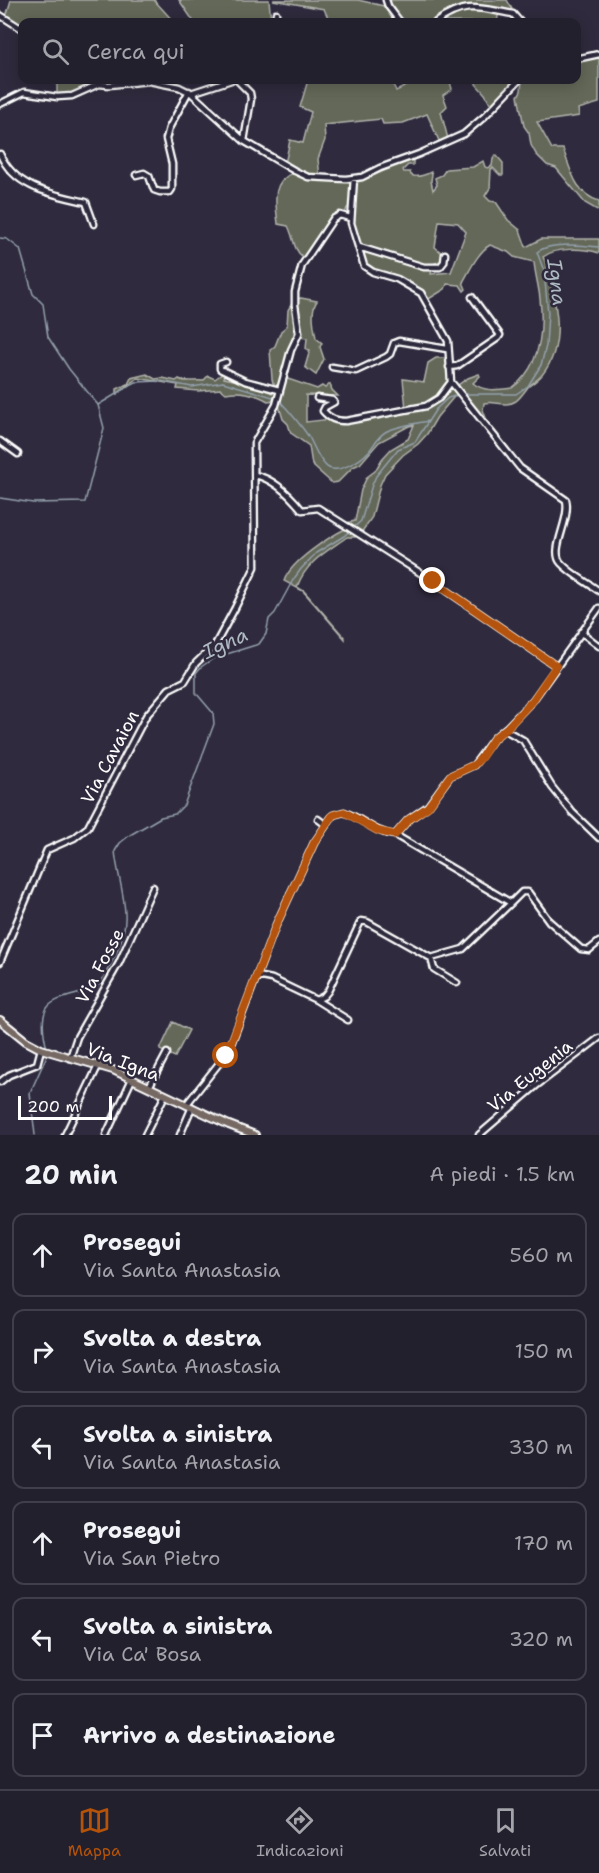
<!DOCTYPE html>
<html lang="it">
<head>
<meta charset="utf-8">
<style>
  :root { --surface:#23202e; --page:#2f2d3a; --text:#f1f3f6; --muted:#a3a3aa; --line:#403e4a; --accent:#b45309 }
  body { margin:0; font-family:"Shantell Sans",sans-serif; background:var(--page); color:var(--text) }
  .scale { position:absolute; left:18px; bottom:15px; width:94px; box-sizing:border-box; padding-left:6px; border:3px solid #fff; border-top:0; font-size:16px; line-height:21px; white-space:nowrap; color:#fff; -webkit-text-stroke:4px #2f2a3d; paint-order:stroke }
  .stop { position:absolute; width:18px; height:18px; margin:-14px; border:4px solid #b45309; border-radius:50%; background:#fff }
  .stop.end { background:#b45309; border-color:#fff; box-shadow:0 2px 6px #0008 }
  .list { margin:0; padding:0; list-style:none }
  h2 { display:flex; justify-content:space-between; align-items:center; height:78px; margin:0; padding:0 24px; font-size:26px }
  h2 small { font-size:20px; font-weight:400; color:var(--muted) }
  .list li { display:grid; grid-template-columns:39px 1fr auto; gap:18px; align-items:center; box-sizing:border-box; height:84px; margin:0 12px 12px; padding:0 12px; border:2px solid var(--line); border-radius:12px }
  .list b { display:block; font-size:22px; white-space:nowrap }
  .list p { margin:0; font-size:20px; white-space:nowrap; color:var(--muted) }
  .list em { font-size:20px; font-style:normal; color:var(--muted) }
  .icon { flex:none; width:33px; height:33px; fill:none; stroke:currentColor; stroke-width:2; stroke-linecap:round; stroke-linejoin:round }
  .map { position:relative; flex:none; width:599px; height:1135px; overflow:hidden }
  .search { position:absolute; background:var(--surface); box-shadow:0 3px 15px #0003; left:18px; right:18px; top:18px; height:66px; display:flex; align-items:center; gap:15px; box-sizing:border-box; padding:0 21px; border-radius:12px; color:var(--muted); font-size:22px }
  .sheet { height:654px; background:var(--surface) }
  nav { display:flex; justify-content:space-around; align-items:center; box-sizing:border-box; height:84px; border-top:2px solid var(--line); background:var(--surface); font-size:16px; color:var(--muted) }
  nav a { display:grid; justify-items:center; gap:3px }
  nav .on { color:var(--accent) }
  .map>svg:first-child { display:block }
</style>
</head>
<body>
<div class="map">
<svg width="599" height="1135" viewBox="0 0 599 1135">
  <rect width="100%" height="100%" fill="#2f2a3d"/>
  <filter id="ink" filterUnits="userSpaceOnUse"><feTurbulence type="fractalNoise" baseFrequency=".0167" numOctaves="2"/><feDisplacementMap in="SourceGraphic" scale="12" xChannelSelector="R" yChannelSelector="G"/><feConvolveMatrix kernelMatrix="1 2 1 2 8 2 1 2 1" color-interpolation-filters="sRGB"/></filter>
  <g filter="url(#ink)">
    <!-- green -->
    <path fill="#636759" stroke="#b1b3ac" stroke-width="1.5" fill-rule="evenodd" d="M 11,0 L 154,0 L 174,22 L 22,22 L 22,27 L 6,17 Z
      M 179,0 L 269,0 L 271,22 L 263,20 L 262,22 L 194,22 Z
      M 273,0 L 358,0 L 388,7 L 387,0 L 507,0 L 512,9 L 509,10 L 509,12 L 499,11 L 497,22 L 330,22 L 324,9 Z
      M 599,57 L 599,103 L 578,109 L 579,116 L 537,122 L 552,149 L 563,149 C 571,170 575,194 599,201 L 599,211 L 585,203 L 556,168 L 547,165 L 536,154 L 531,145 L 529,133 L 524,126 L 518,96 L 521,91 L 522,80 L 576,80 L 577,61 Z
      M 57,80 L 158,80 L 107,84 L 99,82 L 72,96 L 57,97 Z
      M 308,80 L 391,80 L 396,91 L 419,80 L 427,80 L 428,83 L 450,82 L 452,89 L 443,95 L 447,106 L 441,112 L 448,139 L 440,143 L 427,114 L 403,123 L 383,124 L 381,119 L 324,125 L 325,140 L 318,159 L 320,177 L 305,175 L 285,164 L 290,140 L 303,143 L 311,112 L 300,107 Z
      M 476,80 L 513,80 L 515,82 L 493,108 L 485,94 L 476,84 Z
      M 496,155 L 503,163 L 503,175 L 500,175 L 493,168 L 491,169 L 490,188 L 485,196 L 490,201 L 496,202 L 508,220 L 520,230 L 526,247 L 541,239 L 599,239 L 599,253 C 584,248 555,247 543,257 L 546,263 C 555,299 568,343 542,375 C 538,380 532,383 528,387 C 524,392 521,397 516,401 C 505,408 495,400 484,403 L 483,410 L 489,426 L 458,385 L 468,378 L 479,374 L 480,376 L 473,383 C 483,392 498,390 512,388 C 540,367 544,333 540,299 C 539,287 535,274 534,262 L 514,257 L 508,252 L 490,245 C 478,252 470,270 463,282 L 466,289 L 464,291 L 460,285 L 447,284 L 445,289 L 427,300 L 410,286 L 370,270 L 364,263 L 352,220 L 357,182 L 361,181 L 413,158 L 413,165 L 408,165 L 403,170 L 404,172 L 410,172 L 411,175 C 416,178 425,175 431,172 L 432,174 L 431,181 L 433,190 L 437,185 L 435,178 L 442,175 L 446,169 L 473,167 L 483,161 L 485,167 L 488,168 L 492,166 L 493,159 ZM 439,221 L 458,223 L 466,232 L 451,272 L 431,274 L 433,264 L 440,261 L 443,254 L 435,247 Z
      M 293,173 L 314,180 L 349,180 L 352,183 L 353,206 L 347,208 L 345,213 L 333,216 L 303,257 C 293,250 294,237 288,226 L 278,224 C 276,204 270,182 293,173 Z
      M 301,298 L 317,301 C 310,310 314,327 316,338 L 322,343 L 320,347 L 324,359 L 316,375 L 305,367 L 310,350 L 306,349 L 307,338 L 300,337 L 296,333 L 296,299 Z
      M 294,300 L 294,336 L 274,400 L 268,401 C 256,394 240,390 226,393 L 221,389 L 198,391 L 177,389 L 178,385 L 138,378 L 117,394 L 117,389 L 128,384 L 131,378 L 147,374 L 155,379 L 163,378 L 176,381 L 179,379 C 186,383 195,380 203,381 L 208,376 L 215,379 L 223,373 L 224,378 L 239,381 L 273,393 L 277,386 L 273,383 L 272,379 L 270,350 L 275,346 L 281,331 L 287,326 L 288,310 Z
      M 436,358 L 447,358 L 449,374 L 459,391 L 437,417 L 427,434 L 418,444 L 403,455 L 385,474 L 380,485 L 372,517 L 361,533 L 345,523 L 355,521 L 361,490 L 367,477 L 375,471 L 382,459 L 391,449 L 408,439 L 414,425 L 409,426 L 379,442 L 360,464 L 353,467 L 338,482 L 332,483 L 312,465 L 309,446 L 291,433 L 288,424 L 283,419 L 277,399 L 285,378 L 317,389 L 322,386 L 325,388 L 330,384 L 332,390 L 338,396 L 306,395 L 306,422 L 367,415 L 373,417 L 406,409 L 403,379 L 424,382 L 428,363 Z
      M 347,528 L 356,533 L 355,537 L 347,537 C 326,552 306,562 297,587 L 304,591 L 345,638 L 345,639 L 303,591 L 284,581 C 291,561 329,537 347,528 Z
      M 173,1022 L 189,1030 L 175,1057 L 160,1050 Z"/>
    <g fill="none" stroke-linecap="round" stroke-linejoin="round">
      <!-- stream -->
      <path stroke="#94a1ad" stroke-width="1.5" d="M 0,238 L 7,239 L 20,249 L 33,294 L 43,304 L 48,337 L 69,369 L 98,405 L 104,428 L 85,502 L 33,503 L 0,498
        M 463,394 L 516,394 L 528,386 L 541,365 L 546,346 L 548,313 L 544,271 L 537,252 C 550,242 583,245 599,247
        M 280,401 C 290,412 300,424 309,437 C 314,446 318,458 325,465 C 335,477 361,460 369,451 C 376,443 377,436 387,431 C 400,425 414,424 428,421
        M 98,405 L 136,382 L 160,381 L 192,387 L 223,382 L 276,398
        M 47,1049 C 33,994 58,1002 97,988 C 110,966 127,939 125,913 C 124,892 117,872 115,851 L 120,843 L 130,835 L 161,817 L 175,814 L 184,805 L 214,724 L 213,713 L 196,693 L 196,673 L 201,667 L 214,658 L 259,644 L 266,634 L 269,619 L 275,613 L 293,580 L 301,569 L 316,553 L 344,536 L 361,521 L 372,485 L 376,476 L 398,449 L 415,442 L 436,409 L 448,398 L 458,395
        M 16,1074 L 43,1065
        M 35,1135 L 30,1093 L 48,1053"/>
      <!-- minor casing -->
      <g stroke="#fff" stroke-width="9">
        <path id="minor" d="M 386,0 L 388,6 L 400,22
          M 276,13 L 276,19 L 283,22
          M 0,15 L 22,29
          M 436,22 C 466,1 479,8 513,14 L 520,22
          M 576,59 L 599,54
          M 93,80 L 99,84 L 109,85 L 149,81 L 179,87 L 191,93 L 244,141 L 295,171 L 308,177 L 346,179 L 362,177 L 380,168 L 419,154 L 464,134 L 485,116 L 519,80
          M 237,80 L 250,93 L 251,99 L 244,141
          M 191,93 L 231,80
          M 0,104 L 24,92 L 57,97 L 72,96 L 99,84
          M 0,154 C 15,189 53,194 86,202 L 94,224
          M 136,175 L 144,173 L 149,176 L 154,190 L 160,192 L 170,192 L 172,189 L 172,164 L 166,139 L 169,128 L 189,91
          M 354,178 L 351,223 L 364,266 L 373,272 L 397,279 L 421,293 L 448,341 L 451,382 L 520,468 L 566,500 C 571,520 549,550 561,563 C 571,574 587,582 599,591
          M 359,247 L 424,267 L 440,267 L 444,262 L 445,254
          M 226,362 L 220,364 L 220,369 L 245,381 L 279,390
          M 332,367 L 356,371 L 386,357 L 390,354 L 394,343 L 399,341 L 447,349
          M 449,367 L 457,366 L 498,338 L 500,335 L 472,297
          M 317,398 L 332,400 L 334,402 L 325,407 L 323,411 C 330,419 336,421 346,421 L 426,406 L 439,398 L 451,382
          M 0,441 L 18,454
          M 255,475 C 274,479 290,495 302,510 L 318,508 L 433,581 L 556,666
          M 581,632 L 599,646
          M 505,730 L 523,740 L 552,787 L 572,812 L 599,838
          M 318,819 L 326,825
          M 395,835 L 511,903 L 522,892 L 528,892 L 549,921 L 581,949 L 589,950 L 599,942
          M 431,958 L 434,969 L 457,983
          M 0,962 L 47,850 L 74,838 L 88,827 L 146,716 L 169,689 L 185,681 L 196,663 L 215,645 L 235,608 L 255,567 L 254,443 L 276,405 L 291,350 L 299,333 L 295,305 L 295,292 L 302,265 L 333,219 L 340,215 L 350,218
          M 257,976 L 272,979 L 316,1000 L 348,1020
          M 316,1000 L 324,996 L 328,991 L 361,921 L 367,922 L 431,958 L 463,949 L 511,903
          M 70,1058 L 77,1037 L 119,963 L 153,887
          M 0,1082 L 9,1075 L 37,1064 L 41,1049
          M 149,1087 L 167,1053
          M 186,1105 L 228,1052 L 276,925 L 314,843 L 333,815 L 344,812 C 362,818 374,833 395,835 L 408,820 L 428,806 L 450,776 L 474,765 L 494,738 L 507,727 L 533,700 L 599,608
          M 65,1135 L 98,1066
          M 106,1135 L 132,1079
          M 145,1135 L 165,1095
          M 180,1135 L 192,1107
          M 479,1135 L 536,1086 L 599,1038"/>
      </g>
      <!-- major casing -->
      <g stroke="#fff" stroke-width="10">
        <path id="major" d="M 0,1020 L 26,1041 L 41,1049 L 113,1070 L 229,1125 L 255,1135"/>
      </g>
      <!-- minor -->
      <use href="#minor" stroke="#2f2a3d" stroke-width="4.5"/>
      <!-- major -->
      <use href="#major" stroke="#766964" stroke-width="6"/>
    </g>
  </g>
  <g fill="none" stroke-linecap="round" stroke-linejoin="round" filter="url(#ink)">
    <!-- route -->
    <path stroke="#b45309" stroke-width="8" d="M 226,1056 L 276,925 L 314,843 L 333,815 L 344,812 L 378,831 L 395,835 L 408,820 L 428,807 L 450,776 L 474,765 L 481,758 L 494,738 L 507,728 L 533,700 L 556,666 L 433,581"/>
  </g>
  <g text-anchor="middle" dominant-baseline="central" stroke-width="5" stroke-linejoin="round" paint-order="stroke">
    <!-- street labels -->
    <g font-size="18" fill="#fff" stroke="#2f2a3d">
      <text transform="translate(110 757) rotate(-62)">Via Cavaion</text>
      <text transform="translate(100 966) rotate(-62)">Via Fosse</text>
      <text transform="translate(123 1062) rotate(21)">Via Igna</text>
      <text transform="translate(530 1076) rotate(-39)">Via Eugenia</text>
    </g>
    <!-- water labels -->
    <g font-size="20" font-style="italic" fill="#aeb9c2" stroke="#2f2a3d">
      <text transform="translate(557 282) rotate(83)">Igna</text>
      <text transform="translate(225 643) rotate(-25)">Igna</text>
    </g>
  </g>
</svg>
<div class="scale">200 m</div>
<div class="stop" style="left:226px;top:1056px"></div>
<div class="stop end" style="left:433px;top:581px"></div>
<div class="search"><svg class="icon" aria-label="search" viewBox="0 0 24 24"><circle cx="10" cy="10" r="6"/><path d="M15 15l6 6"/></svg>Cerca qui</div>
</div>
<section class="sheet">
<h2>20 min<small>A piedi · 1.5 km</small></h2>
<ul class="list">
<li><svg class="icon" aria-label="ahead" viewBox="0 0 24 24"><path d="M12 20V5M6 11l6-6 6 6"/></svg><div><b>Prosegui</b><p>Via Santa Anastasia</p></div><em>560 m</em></li>
<li><svg class="icon" aria-label="right" viewBox="0 0 24 24"><path d="M7 20v-9h11M14 6l5 5-5 5"/></svg><div><b>Svolta a destra</b><p>Via Santa Anastasia</p></div><em>150 m</em></li>
<li><svg class="icon" aria-label="left" viewBox="0 0 24 24"><path d="M17 20v-9H6M10 6l-5 5 5 5"/></svg><div><b>Svolta a sinistra</b><p>Via Santa Anastasia</p></div><em>330 m</em></li>
<li><svg class="icon" aria-label="ahead" viewBox="0 0 24 24"><path d="M12 20V5M6 11l6-6 6 6"/></svg><div><b>Prosegui</b><p>Via San Pietro</p></div><em>170 m</em></li>
<li><svg class="icon" aria-label="left" viewBox="0 0 24 24"><path d="M17 20v-9H6M10 6l-5 5 5 5"/></svg><div><b>Svolta a sinistra</b><p>Via Ca' Bosa</p></div><em>320 m</em></li>
<li><svg class="icon" aria-label="arrive" viewBox="0 0 24 24"><path d="M6 21V4h12l-3 4 3 4H6"/></svg><div><b>Arrivo a destinazione</b></div></li>
</ul>
</section>
<nav>
<a class="on"><svg class="icon" aria-label="map" viewBox="0 0 24 24"><path d="M3 6l6-2 6 2 6-2v14l-6 2-6-2-6 2zM9 4v14M15 6v14"/></svg>Mappa</a>
<a><svg class="icon" aria-label="directions" viewBox="0 0 24 24"><path d="M12 3l9 9-9 9-9-9zM9 14v-3h6M13 9l2 2-2 2"/></svg>Indicazioni</a>
<a><svg class="icon" aria-label="saved" viewBox="0 0 24 24"><path d="M7 4h10v16l-5-4-5 4z"/></svg>Salvati</a>
</nav>
</body>
</html>
